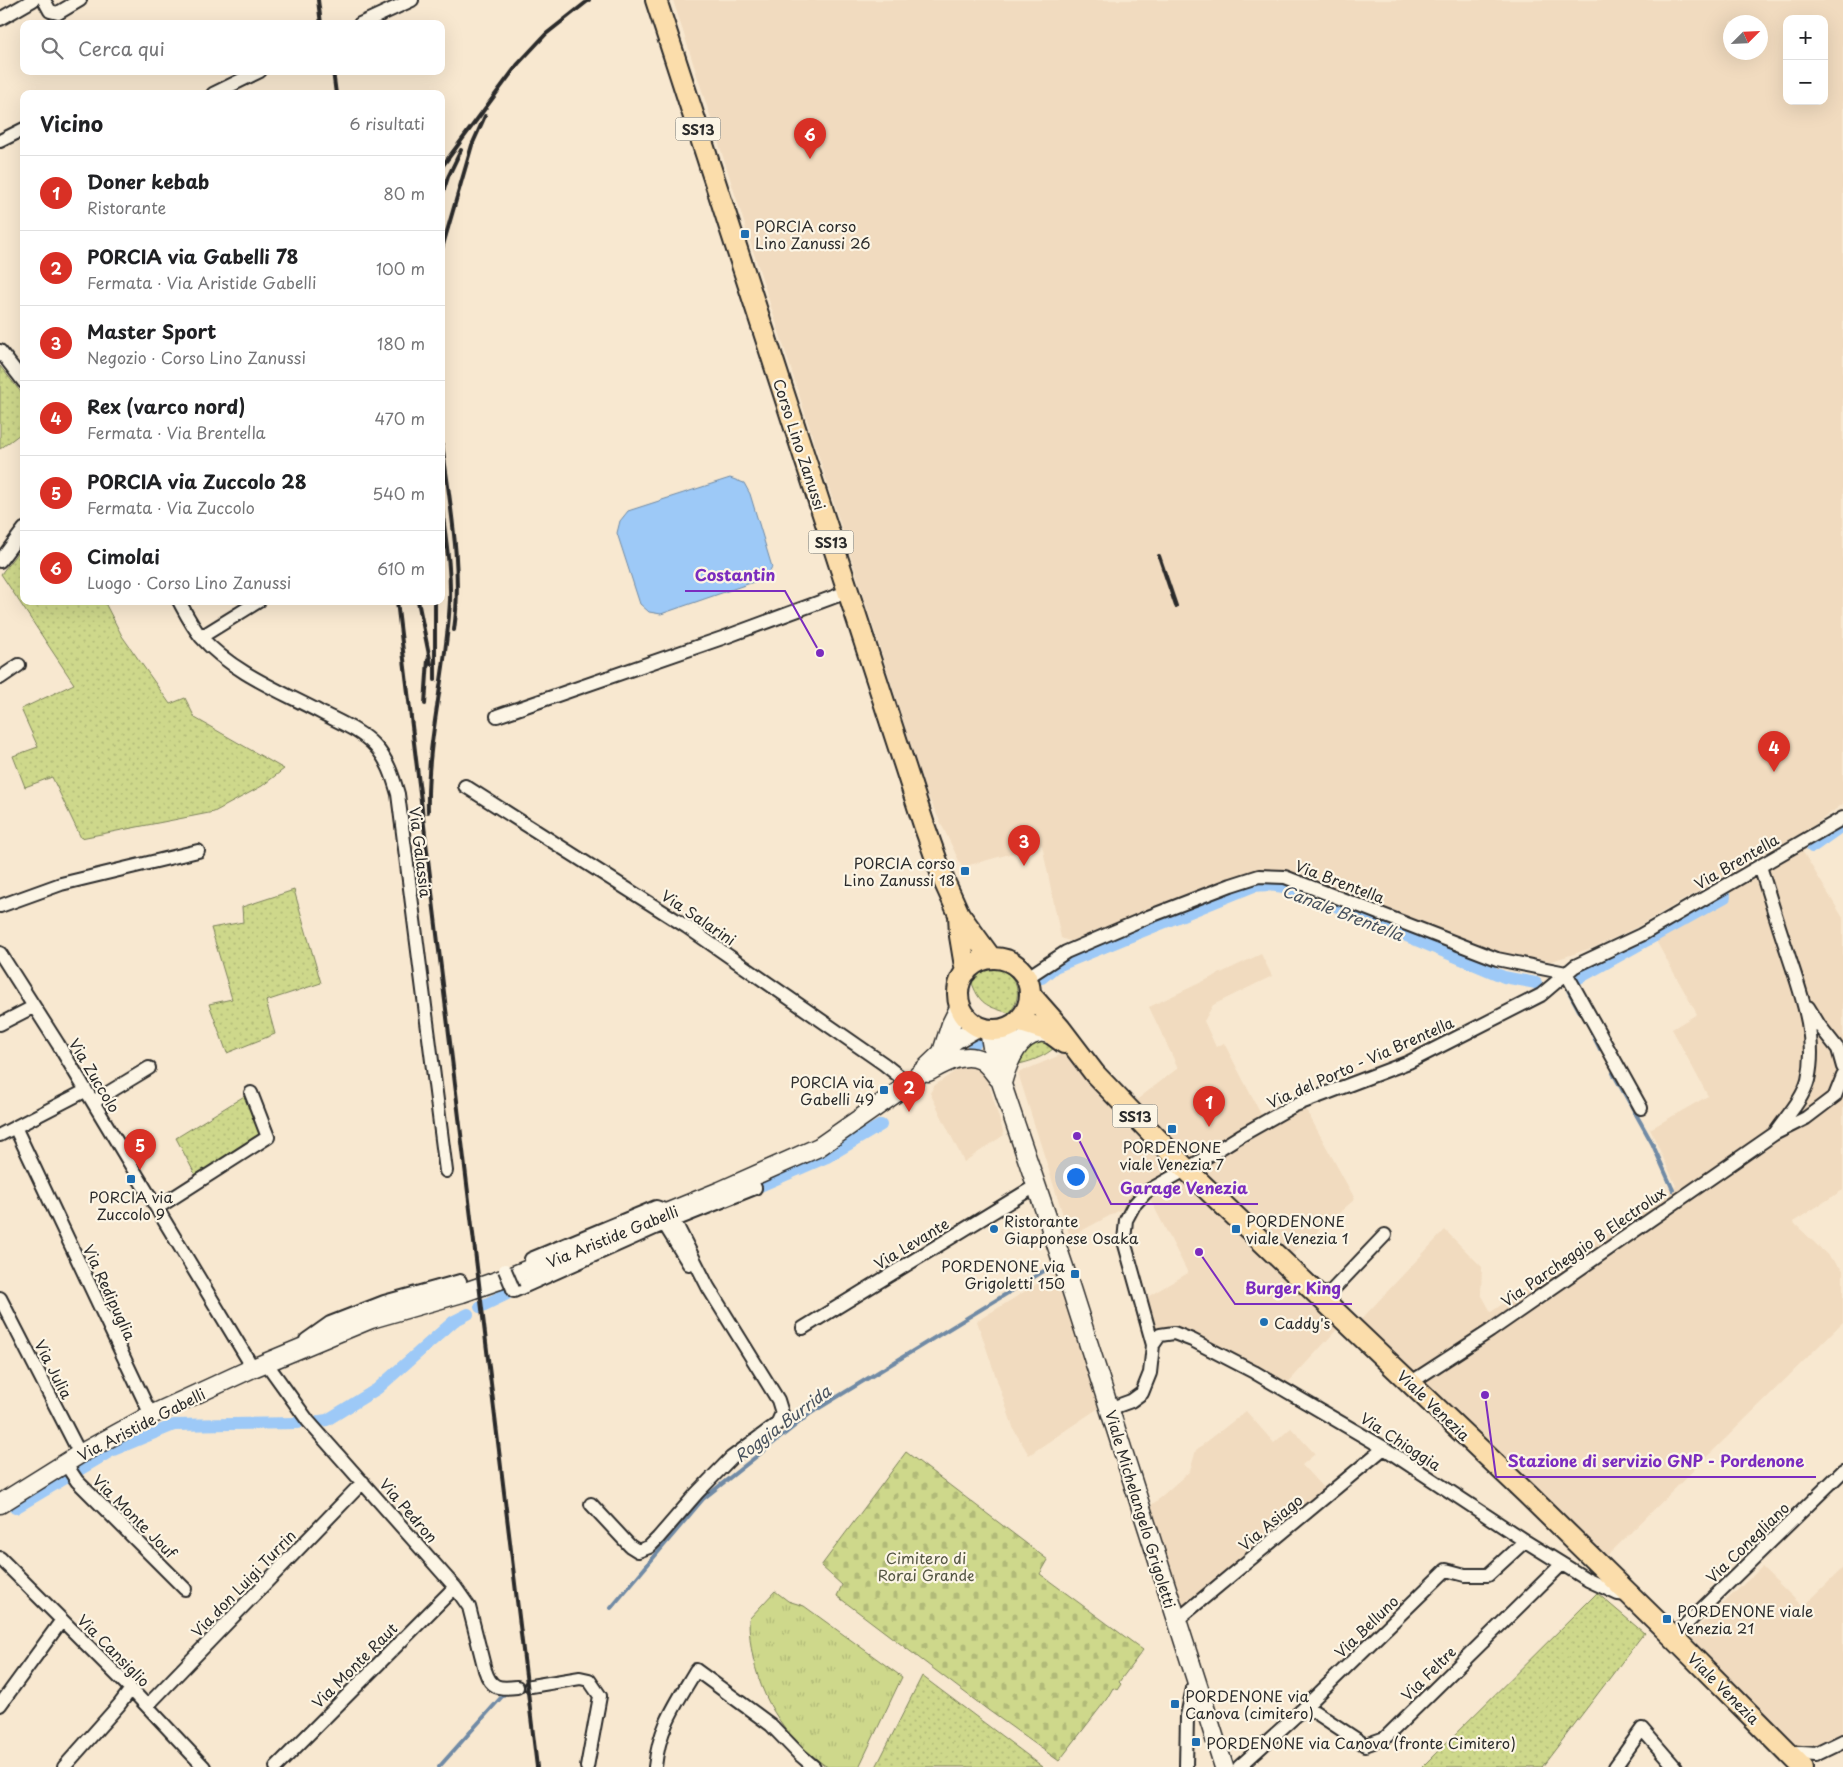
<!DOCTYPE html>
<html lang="it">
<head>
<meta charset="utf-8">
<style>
  :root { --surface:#fff; --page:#f6f6f6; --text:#202124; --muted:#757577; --line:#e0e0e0; --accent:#d93025 }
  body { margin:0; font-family:"Playpen Sans",sans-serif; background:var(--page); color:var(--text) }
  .controls { position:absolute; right:15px; top:15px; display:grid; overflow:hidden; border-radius:10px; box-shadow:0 5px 20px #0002 }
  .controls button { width:45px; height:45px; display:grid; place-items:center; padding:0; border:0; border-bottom:1px solid var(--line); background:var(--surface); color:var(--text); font:25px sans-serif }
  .compass { position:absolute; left:1723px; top:15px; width:45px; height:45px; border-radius:50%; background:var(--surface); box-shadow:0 5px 20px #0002; rotate:66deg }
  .you { position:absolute; left:1075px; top:1176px; width:18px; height:18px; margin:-12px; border:4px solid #fff; border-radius:50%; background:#1a73e8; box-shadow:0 0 0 8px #1a73e833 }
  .badge { display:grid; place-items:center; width:32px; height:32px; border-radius:50%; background:var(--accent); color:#fff; font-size:16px; font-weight:700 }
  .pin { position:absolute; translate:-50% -41px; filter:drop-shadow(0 1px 2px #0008) }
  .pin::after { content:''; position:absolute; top:26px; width:18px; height:15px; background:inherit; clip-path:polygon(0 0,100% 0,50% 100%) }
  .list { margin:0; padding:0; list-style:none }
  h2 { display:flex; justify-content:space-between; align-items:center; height:65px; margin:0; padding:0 20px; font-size:21px }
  h2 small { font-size:16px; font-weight:400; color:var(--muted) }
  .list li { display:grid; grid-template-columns:32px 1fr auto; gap:15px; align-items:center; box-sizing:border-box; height:75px; padding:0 20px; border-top:1px solid var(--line) }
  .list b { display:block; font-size:19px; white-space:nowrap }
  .list p { margin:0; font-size:16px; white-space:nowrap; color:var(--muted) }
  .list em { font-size:16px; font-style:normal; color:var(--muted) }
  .icon { flex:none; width:28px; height:28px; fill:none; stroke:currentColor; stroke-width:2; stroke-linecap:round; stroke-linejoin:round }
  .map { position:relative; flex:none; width:1843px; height:1767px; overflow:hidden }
  .search { position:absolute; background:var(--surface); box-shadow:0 5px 20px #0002; left:20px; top:20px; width:425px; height:55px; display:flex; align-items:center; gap:12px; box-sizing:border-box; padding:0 18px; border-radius:10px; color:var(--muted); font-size:19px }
  .panel { position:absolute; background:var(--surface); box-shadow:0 5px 20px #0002; left:20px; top:90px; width:425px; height:515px; border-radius:10px }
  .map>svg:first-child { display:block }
</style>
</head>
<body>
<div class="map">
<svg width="1843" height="1767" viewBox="0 0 1843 1767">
  <defs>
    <pattern id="grass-dots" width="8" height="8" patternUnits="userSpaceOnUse" patternTransform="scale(1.25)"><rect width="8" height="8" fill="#ced88b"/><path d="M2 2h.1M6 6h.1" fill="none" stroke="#b1ba78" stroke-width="1.8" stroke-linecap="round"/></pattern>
    <pattern id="cemetery-stones" width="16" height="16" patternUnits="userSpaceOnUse" patternTransform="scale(1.25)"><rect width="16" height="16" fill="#ced88b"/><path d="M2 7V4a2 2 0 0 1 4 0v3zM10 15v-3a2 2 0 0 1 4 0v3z" fill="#b1ba78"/></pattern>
    <pattern id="park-tufts" width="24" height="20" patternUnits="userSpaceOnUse" patternTransform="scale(1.25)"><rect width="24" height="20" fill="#ced88b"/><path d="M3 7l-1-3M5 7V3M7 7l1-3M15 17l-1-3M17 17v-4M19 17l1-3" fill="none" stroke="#b1ba78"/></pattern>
  </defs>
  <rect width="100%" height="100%" fill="#f8e8d0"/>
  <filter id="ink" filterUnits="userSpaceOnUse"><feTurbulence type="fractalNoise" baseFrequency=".02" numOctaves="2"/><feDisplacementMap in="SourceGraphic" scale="10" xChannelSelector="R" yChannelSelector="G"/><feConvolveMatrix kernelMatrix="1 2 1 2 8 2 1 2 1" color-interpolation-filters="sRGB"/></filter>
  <g filter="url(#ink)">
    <!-- built -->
    <path fill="#f1dbbf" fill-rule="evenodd" d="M 673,0 L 1843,0 L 1843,804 L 1806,831 L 1762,854 L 1637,927 L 1595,947 L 1552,961 L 1513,956 L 1470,944 L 1293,872 L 1269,869 L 1242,874 L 1072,942 L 1061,938 L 1042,845 L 962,867 L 926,792 ZM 1787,19 L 1824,19 L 1824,101 L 1787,101 ZM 1730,22 L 1760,22 L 1760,52 L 1730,52 Z
      M 1800,847 L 1843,918 L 1843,1190 L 1793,1222 L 1843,1270 L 1843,1322 L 1601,1562 L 1355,1326 L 1445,1230 L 1482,1267 L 1481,1294 L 1491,1312 L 1676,1186 L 1650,1129 L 1708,1096 L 1672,1029 L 1697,1014 L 1651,932 Z
      M 1261,954 L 1272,976 L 1213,1005 L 1204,1021 L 1216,1047 L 1224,1043 L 1266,1124 L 1304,1106 L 1355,1199 L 1285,1260 L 1130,1105 L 1178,1068 L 1149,1007 Z
      M 1072,1050 L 1343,1323 L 1284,1387 L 1194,1338 L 1155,1337 L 1144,1299 L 1188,1273 L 1148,1195 L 1070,1237 L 1018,1073 Z
      M 972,1065 L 983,1072 L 988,1081 L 1004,1135 L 964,1162 L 930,1093 L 934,1086 L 951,1074 L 961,1067 Z
      M 1061,1269 L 1103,1405 L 1029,1455 L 1014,1430 L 977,1321 Z
      M 1246,1411 L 1274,1443 L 1291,1428 L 1315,1454 L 1302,1465 L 1324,1489 L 1179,1612 L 1146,1510 L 1190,1471 L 1196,1450 Z
      M 1762,1567 L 1803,1607 L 1843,1568 L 1843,1738 L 1816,1750 L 1791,1747 L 1683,1641 Z"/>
    <!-- grass -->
    <path fill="url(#grass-dots)" stroke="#7c825b" d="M 0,366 L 24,396 L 24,431 L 0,449 Z
      M 24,544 L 24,601 L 104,601 L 122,636 L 170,704 L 185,698 L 195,718 L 284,769 L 262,786 L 214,812 L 81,838 L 52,777 L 25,787 L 13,756 L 38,747 L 21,709 L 74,684 L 1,574 Z
      M 294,890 L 321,983 L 266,1001 L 275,1034 L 227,1053 L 209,1004 L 232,999 L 211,928 L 243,922 L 242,907 Z
      M 989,967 C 1014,968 1027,994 1009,1013 C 986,1006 979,1004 971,980 L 979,971 Z
      M 1043,1040 L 1055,1047 C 1045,1057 1027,1063 1013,1065 L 1024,1047 Z
      M 246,1095 L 263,1136 L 197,1178 L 176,1138 Z
      M 1597,1593 L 1644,1633 L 1542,1767 L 1422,1767 Z
      M 922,1676 L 1043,1767 L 876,1767 Z"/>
    <!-- cemetery -->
    <path fill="url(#cemetery-stones)" stroke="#7c825b" d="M 906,1452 L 1048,1560 L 1040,1574 L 1143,1650 L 1119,1682 L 1121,1684 L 1117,1690 L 1113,1688 L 1106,1700 L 1059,1761 L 988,1710 L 837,1596 L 842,1585 L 821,1566 Z"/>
    <!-- park -->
    <path fill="url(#park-tufts)" stroke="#7c825b" d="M 775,1591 L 788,1601 L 804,1606 L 902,1677 L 859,1767 C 850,1767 837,1767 828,1767 C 823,1765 817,1759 813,1756 C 771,1724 749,1671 749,1619 Z"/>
    <!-- water -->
    <path fill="#9dc9f7" stroke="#6f8aa5" d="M 730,478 L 744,483 L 750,494 L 772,567 L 765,578 L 661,614 L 649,612 L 640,604 L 617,533 L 620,521 L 628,511 Z"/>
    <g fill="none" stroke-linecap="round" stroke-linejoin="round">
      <!-- stream -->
      <path stroke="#6f8aa5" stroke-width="4" d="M 1568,990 L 1581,1014
        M 1591,1031 L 1600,1049
        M 1613,1073 L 1652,1143 L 1673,1190
        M 611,1608 L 703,1499 L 811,1413 L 1052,1266
        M 439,1767 L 506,1692"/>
      <!-- canal -->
      <path stroke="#9dc9f7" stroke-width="12" d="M 1812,847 L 1843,825
        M 1042,978 L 1055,967 L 1254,886 C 1278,883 1292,889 1314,897 L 1504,977 L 1536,983
        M 1579,978 L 1725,897
        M 973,1046 L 978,1040
        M 760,1186 L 827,1157 L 881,1125
        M 480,1307 L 507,1294
        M 320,1421 L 327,1420 L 377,1389 L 454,1321 L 468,1314
        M 15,1508 L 111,1451 L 174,1425 L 298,1423"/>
      <!-- street casing -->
      <g stroke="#2b2b2b" stroke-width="16">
        <path id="street" d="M 44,0 L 50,11 L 58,13 L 80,0
          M 0,19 L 33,0
          M 360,24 L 412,0
          M 213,94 L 260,71
          M 0,141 L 24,129
          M 0,351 L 24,382
          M 0,561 L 24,529
          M 179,601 C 186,614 192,626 201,637 C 232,672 280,691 320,712 C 339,722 360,730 375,746 C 388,760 393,777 398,794 L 446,1171
          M 201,637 L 259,601
          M 0,678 L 19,665
          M 497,716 L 728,636 L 847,592
          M 465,786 L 687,927 L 884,1064 L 909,1084
          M 1760,866 C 1769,895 1778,925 1788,954 C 1801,994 1818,1037 1808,1080 C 1803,1099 1787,1116 1776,1132
          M 0,906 L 61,884 L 198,851
          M 0,953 L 58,1044 L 253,1368
          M 1027,980 L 1034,973 L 1066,952 L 1148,917 L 1231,885 L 1259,876 L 1285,877 L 1497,959 L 1566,973 L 1641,1108
          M 1808,1007 L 1819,1025 L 1838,1049 L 1843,1067
          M 0,1024 L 33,1007
          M 93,1102 L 149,1068
          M 15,1127 L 151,1415
          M 0,1135 L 85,1091
          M 157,1208 L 268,1137 L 251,1093
          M 660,1217 L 689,1264
          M 531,1259 L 656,1207 L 670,1212
          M 513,1289 L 514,1291 L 655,1228 L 755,1188 L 750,1178
          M 0,1298 L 80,1454
          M 1323,1300 L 1385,1235
          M 803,1328 L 1037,1185
          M 306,1340 L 330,1323 L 384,1302 L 460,1281
          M 1153,1345 L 1160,1335 L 1174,1333 L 1192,1340 L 1254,1372 L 1384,1448 L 1525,1541 L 1588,1580 L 1618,1594 L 1628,1595
          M 267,1364 L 308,1421 L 455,1587 L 469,1607 L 485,1670 C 491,1689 499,1689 517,1687
          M 1410,1383 L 1490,1331 L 1774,1134 L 1806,1118 L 1835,1096 L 1843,1076
          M 1109,1409 L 1131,1401 L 1142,1393 L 1150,1373 L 1153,1345 L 1124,1241 L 1126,1220 L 1134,1205 L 1146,1192 L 1187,1169 L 1240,1136 L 1293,1106 L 1409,1062 L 1541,995 L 1575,966 L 1641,935 L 1843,818
          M 65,1463 L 77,1481 L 185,1589
          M 591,1504 L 630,1546 L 638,1551 L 649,1547 L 658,1538 L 697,1493 L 731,1458 L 777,1424 L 782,1413 L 778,1400 L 708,1287 L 674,1220
          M 0,1558 L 131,1689 L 204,1767
          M 1176,1621 L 1384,1448
          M 1673,1637 L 1843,1471
          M 531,1686 L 580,1678 L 589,1680 L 600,1696 L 587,1767
          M 0,1705 L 62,1620
          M 147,1706 L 363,1482
          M 1301,1711 L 1315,1712 L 1365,1745 L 1385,1738 L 1562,1564
          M 1787,1752 L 1816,1754 L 1843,1741
          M 64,1767 L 119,1705 L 131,1689
          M 276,1767 L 455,1587
          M 655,1767 C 659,1727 676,1704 696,1670 L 771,1725 L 800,1755 L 814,1767
          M 1186,1767 L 1187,1716 L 1195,1679
          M 1239,1767 L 1301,1711 L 1446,1570 L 1465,1575 L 1488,1575 L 1525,1541
          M 1615,1767 L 1642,1729 L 1675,1767"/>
      </g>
      <!-- secondary casing -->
      <g stroke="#2b2b2b" stroke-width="21">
        <path id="secondary" d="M 989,1030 L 993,1053 L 998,1073 L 1064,1267 L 1224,1767
          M 942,1052 L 951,1024 L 960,1006
          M 1002,1068 L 1003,1052 L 1011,1026
          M 928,1072 C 943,1064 964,1051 981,1060 C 988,1064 993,1072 998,1078
          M 1002,1083 C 1007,1065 1017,1036 1039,1033 C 1044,1032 1050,1034 1055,1036
          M 0,1504 L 80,1454 L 151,1415 L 253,1368 L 371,1319 L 462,1293 L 514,1275 L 720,1191 L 819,1147 L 909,1084 L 955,1040 L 978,1027"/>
      </g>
      <!-- primary casing -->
      <g stroke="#2b2b2b" stroke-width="24">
        <path id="primary" d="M 656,0 L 924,825 L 944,881 L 959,914 L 991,958
          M 959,914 L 960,936 L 966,972
          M958 994a36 36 0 1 1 72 0a36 36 0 1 1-72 0Z
          M 1030,994 L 1060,1028 L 1095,1074 L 1191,1174 L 1527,1494 L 1673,1637 L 1802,1767
          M 1018,1021 L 1046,1030 L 1064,1043"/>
      </g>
      <!-- street -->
      <use href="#street" stroke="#fcf5e5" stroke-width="12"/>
      <!-- secondary -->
      <use href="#secondary" stroke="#fcf5e5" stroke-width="18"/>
      <!-- primary -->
      <use href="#primary" stroke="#fbddab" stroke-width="20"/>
      <!-- rail -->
      <path stroke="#2b2b2b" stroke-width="4" d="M 318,0 L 321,24
        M 333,71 L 336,94
        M 441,168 L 518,64 L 546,34 L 589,0
        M 441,199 L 448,177 L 461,150
        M 441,252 L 472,145 L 485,116
        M 441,435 C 449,500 463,565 454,630
        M 1159,556 L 1176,606
        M 397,601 L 537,1767
        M 418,601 L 431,664
        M 435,680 L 435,601
        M 425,704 L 428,659
        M 428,812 C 426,741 447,671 450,600 C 451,567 445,534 441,501"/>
      <!-- street-bridge casing -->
      <g stroke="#2b2b2b" stroke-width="16" stroke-linecap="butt">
        <path id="street-bridge" d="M 505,1270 L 513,1289"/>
      </g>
      <!-- street-bridge -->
      <use href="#street-bridge" stroke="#fcf5e5" stroke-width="12"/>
    </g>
  </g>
  <!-- markers -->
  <g fill="#1f6fb2" stroke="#fcf5e5" stroke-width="2">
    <rect x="740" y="229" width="10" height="10" rx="2.5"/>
    <rect x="960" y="866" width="10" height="10" rx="2.5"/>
    <rect x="879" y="1085" width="10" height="10" rx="2.5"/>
    <rect x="1167" y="1124" width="10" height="10" rx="2.5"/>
    <rect x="126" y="1174" width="10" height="10" rx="2.5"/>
    <circle cx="994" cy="1229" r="5"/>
    <rect x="1231" y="1224" width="10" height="10" rx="2.5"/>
    <rect x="1070" y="1269" width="10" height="10" rx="2.5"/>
    <circle cx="1264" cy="1322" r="5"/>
    <rect x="1662" y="1614" width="10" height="10" rx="2.5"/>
    <rect x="1170" y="1699" width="10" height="10" rx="2.5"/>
    <rect x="1191" y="1737" width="10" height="10" rx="2.5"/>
  </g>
  <g text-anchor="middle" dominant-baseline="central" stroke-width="4.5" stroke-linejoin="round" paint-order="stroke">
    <!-- shield labels -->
    <g fill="#fcf5e5" stroke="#6a6863" stroke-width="1">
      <rect x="675.5" y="117.5" width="45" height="23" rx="4"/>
      <rect x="808.5" y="530.5" width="45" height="23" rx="4"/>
      <rect x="1112.5" y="1104.5" width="45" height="23" rx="4"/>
    </g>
    <g font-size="14" font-weight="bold" fill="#2b2b2b">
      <text x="698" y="129">SS13</text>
      <text x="831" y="542">SS13</text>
      <text x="1135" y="1116">SS13</text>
    </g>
    <!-- poi labels -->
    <g font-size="15" fill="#2b2b2b" stroke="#fcf5e5" text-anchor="start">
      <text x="755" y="225">PORCIA corso<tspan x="755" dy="17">Lino Zanussi 26</tspan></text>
      <text x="955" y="862" text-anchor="end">PORCIA corso<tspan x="955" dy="17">Lino Zanussi 18</tspan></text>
      <text x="874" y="1081" text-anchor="end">PORCIA via<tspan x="874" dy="17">Gabelli 49</tspan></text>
      <text x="1172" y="1146" text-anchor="middle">PORDENONE<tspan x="1172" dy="17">viale Venezia 7</tspan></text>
      <text x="131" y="1196" text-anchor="middle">PORCIA via<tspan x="131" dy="17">Zuccolo 9</tspan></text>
      <text x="1004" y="1220">Ristorante<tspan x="1004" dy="17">Giapponese Osaka</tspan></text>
      <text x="1246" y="1220">PORDENONE<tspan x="1246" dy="17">viale Venezia 1</tspan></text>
      <text x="1065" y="1265" text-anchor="end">PORDENONE via<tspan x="1065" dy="17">Grigoletti 150</tspan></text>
      <text x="1274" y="1322">Caddy's</text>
      <text x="1677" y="1610">PORDENONE viale<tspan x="1677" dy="17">Venezia 21</tspan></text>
      <text x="1185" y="1695">PORDENONE via<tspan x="1185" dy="17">Canova (cimitero)</tspan></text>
      <text x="1206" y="1742">PORDENONE via Canova (fronte Cimitero)</text>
    </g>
    <!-- street labels -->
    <g font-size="15" fill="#2b2b2b" stroke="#fcf5e5">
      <text transform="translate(800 444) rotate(72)">Corso Lino Zanussi</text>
      <text transform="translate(421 852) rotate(83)">Via Galassia</text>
      <text transform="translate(1736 861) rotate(-30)">Via Brentella</text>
      <text transform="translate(1340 881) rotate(21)">Via Brentella</text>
      <text transform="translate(699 917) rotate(34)">Via Salarini</text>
      <text transform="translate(1360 1062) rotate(-24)">Via del Porto - Via Brentella</text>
      <text transform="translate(95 1075) rotate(59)">Via Zuccolo</text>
      <text transform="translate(612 1236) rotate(-22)">Via Aristide Gabelli</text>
      <text transform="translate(911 1243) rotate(-31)">Via Levante</text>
      <text transform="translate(1583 1246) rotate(-35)">Via Parcheggio B Electrolux</text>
      <text transform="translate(110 1292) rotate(65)">Via Redipuglia</text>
      <text transform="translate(54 1369) rotate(63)">Via Julia</text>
      <text transform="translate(1434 1405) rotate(44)">Viale Venezia</text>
      <text transform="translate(141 1424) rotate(-27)">Via Aristide Gabelli</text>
      <text transform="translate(1401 1441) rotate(33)">Via Chioggia</text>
      <text transform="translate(1141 1509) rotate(73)">Viale Michelangelo Grigoletti</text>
      <text transform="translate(409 1510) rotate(49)">Via Pedron</text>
      <text transform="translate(135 1516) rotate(45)">Via Monte Jouf</text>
      <text transform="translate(1270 1522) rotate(-40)">Via Asiago</text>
      <text transform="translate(1747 1542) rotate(-44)">Via Conegliano</text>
      <text transform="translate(243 1583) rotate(-46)">Via don Luigi Turrin</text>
      <text transform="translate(1366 1626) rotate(-44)">Via Belluno</text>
      <text transform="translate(114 1650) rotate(45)">Via Cansiglio</text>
      <text transform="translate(354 1665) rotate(-45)">Via Monte Raut</text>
      <text transform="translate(1428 1673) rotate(-45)">Via Feltre</text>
      <text transform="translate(1724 1688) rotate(45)">Viale Venezia</text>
    </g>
    <!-- park labels -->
    <g font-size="15" fill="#545643" stroke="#fcf5e5">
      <text x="926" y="1557">Cimitero di<tspan x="926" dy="17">Rorai Grande</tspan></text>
    </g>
    <!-- water labels -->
    <g font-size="16" font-style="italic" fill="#48525e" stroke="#fcf5e5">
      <text transform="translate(1343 912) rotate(21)">Canale Brentella</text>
      <text transform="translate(782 1423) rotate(-37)">Roggia Burrida</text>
    </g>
  </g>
  <!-- callouts -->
  <path fill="none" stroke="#7b2cbf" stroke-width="2" d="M820 653L785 591H685M1077 1136L1111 1204H1258M1199 1252L1235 1304H1352M1485 1395L1496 1477H1816"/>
  <g fill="#7b2cbf" stroke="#fcf5e5" stroke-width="2">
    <circle cx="820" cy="653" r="5"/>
    <circle cx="1077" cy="1136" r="5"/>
    <circle cx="1199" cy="1252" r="5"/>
    <circle cx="1485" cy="1395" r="5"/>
  </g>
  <g font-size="16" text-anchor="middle" font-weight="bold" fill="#7b2cbf" stroke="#fcf5e5" stroke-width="4.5" stroke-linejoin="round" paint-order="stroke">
    <text x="735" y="581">Costantin</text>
    <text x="1184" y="1194">Garage Venezia</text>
    <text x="1293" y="1294">Burger King</text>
    <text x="1656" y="1467">Stazione di servizio GNP - Pordenone</text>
  </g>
</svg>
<div class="controls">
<button>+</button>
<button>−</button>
</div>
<svg class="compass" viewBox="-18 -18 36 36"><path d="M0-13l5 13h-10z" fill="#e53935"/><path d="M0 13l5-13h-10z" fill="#757577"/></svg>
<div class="you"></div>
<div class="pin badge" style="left:1209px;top:1127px">1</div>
<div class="pin badge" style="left:909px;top:1112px">2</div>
<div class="pin badge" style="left:1024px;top:866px">3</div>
<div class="pin badge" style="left:1774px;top:772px">4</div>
<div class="pin badge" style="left:140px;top:1170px">5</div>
<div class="pin badge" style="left:810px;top:159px">6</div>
<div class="search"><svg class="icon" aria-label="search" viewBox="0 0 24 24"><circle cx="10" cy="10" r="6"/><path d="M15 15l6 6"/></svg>Cerca qui</div>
<section class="panel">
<h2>Vicino<small>6 risultati</small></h2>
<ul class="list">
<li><span class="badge">1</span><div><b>Doner kebab</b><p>Ristorante</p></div><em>80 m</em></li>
<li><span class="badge">2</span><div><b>PORCIA via Gabelli 78</b><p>Fermata · Via Aristide Gabelli</p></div><em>100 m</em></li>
<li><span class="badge">3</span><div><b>Master Sport</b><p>Negozio · Corso Lino Zanussi</p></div><em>180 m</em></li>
<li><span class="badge">4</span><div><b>Rex (varco nord)</b><p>Fermata · Via Brentella</p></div><em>470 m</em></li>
<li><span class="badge">5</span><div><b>PORCIA via Zuccolo 28</b><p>Fermata · Via Zuccolo</p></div><em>540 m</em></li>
<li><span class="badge">6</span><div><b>Cimolai</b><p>Luogo · Corso Lino Zanussi</p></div><em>610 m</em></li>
</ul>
</section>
</div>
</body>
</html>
